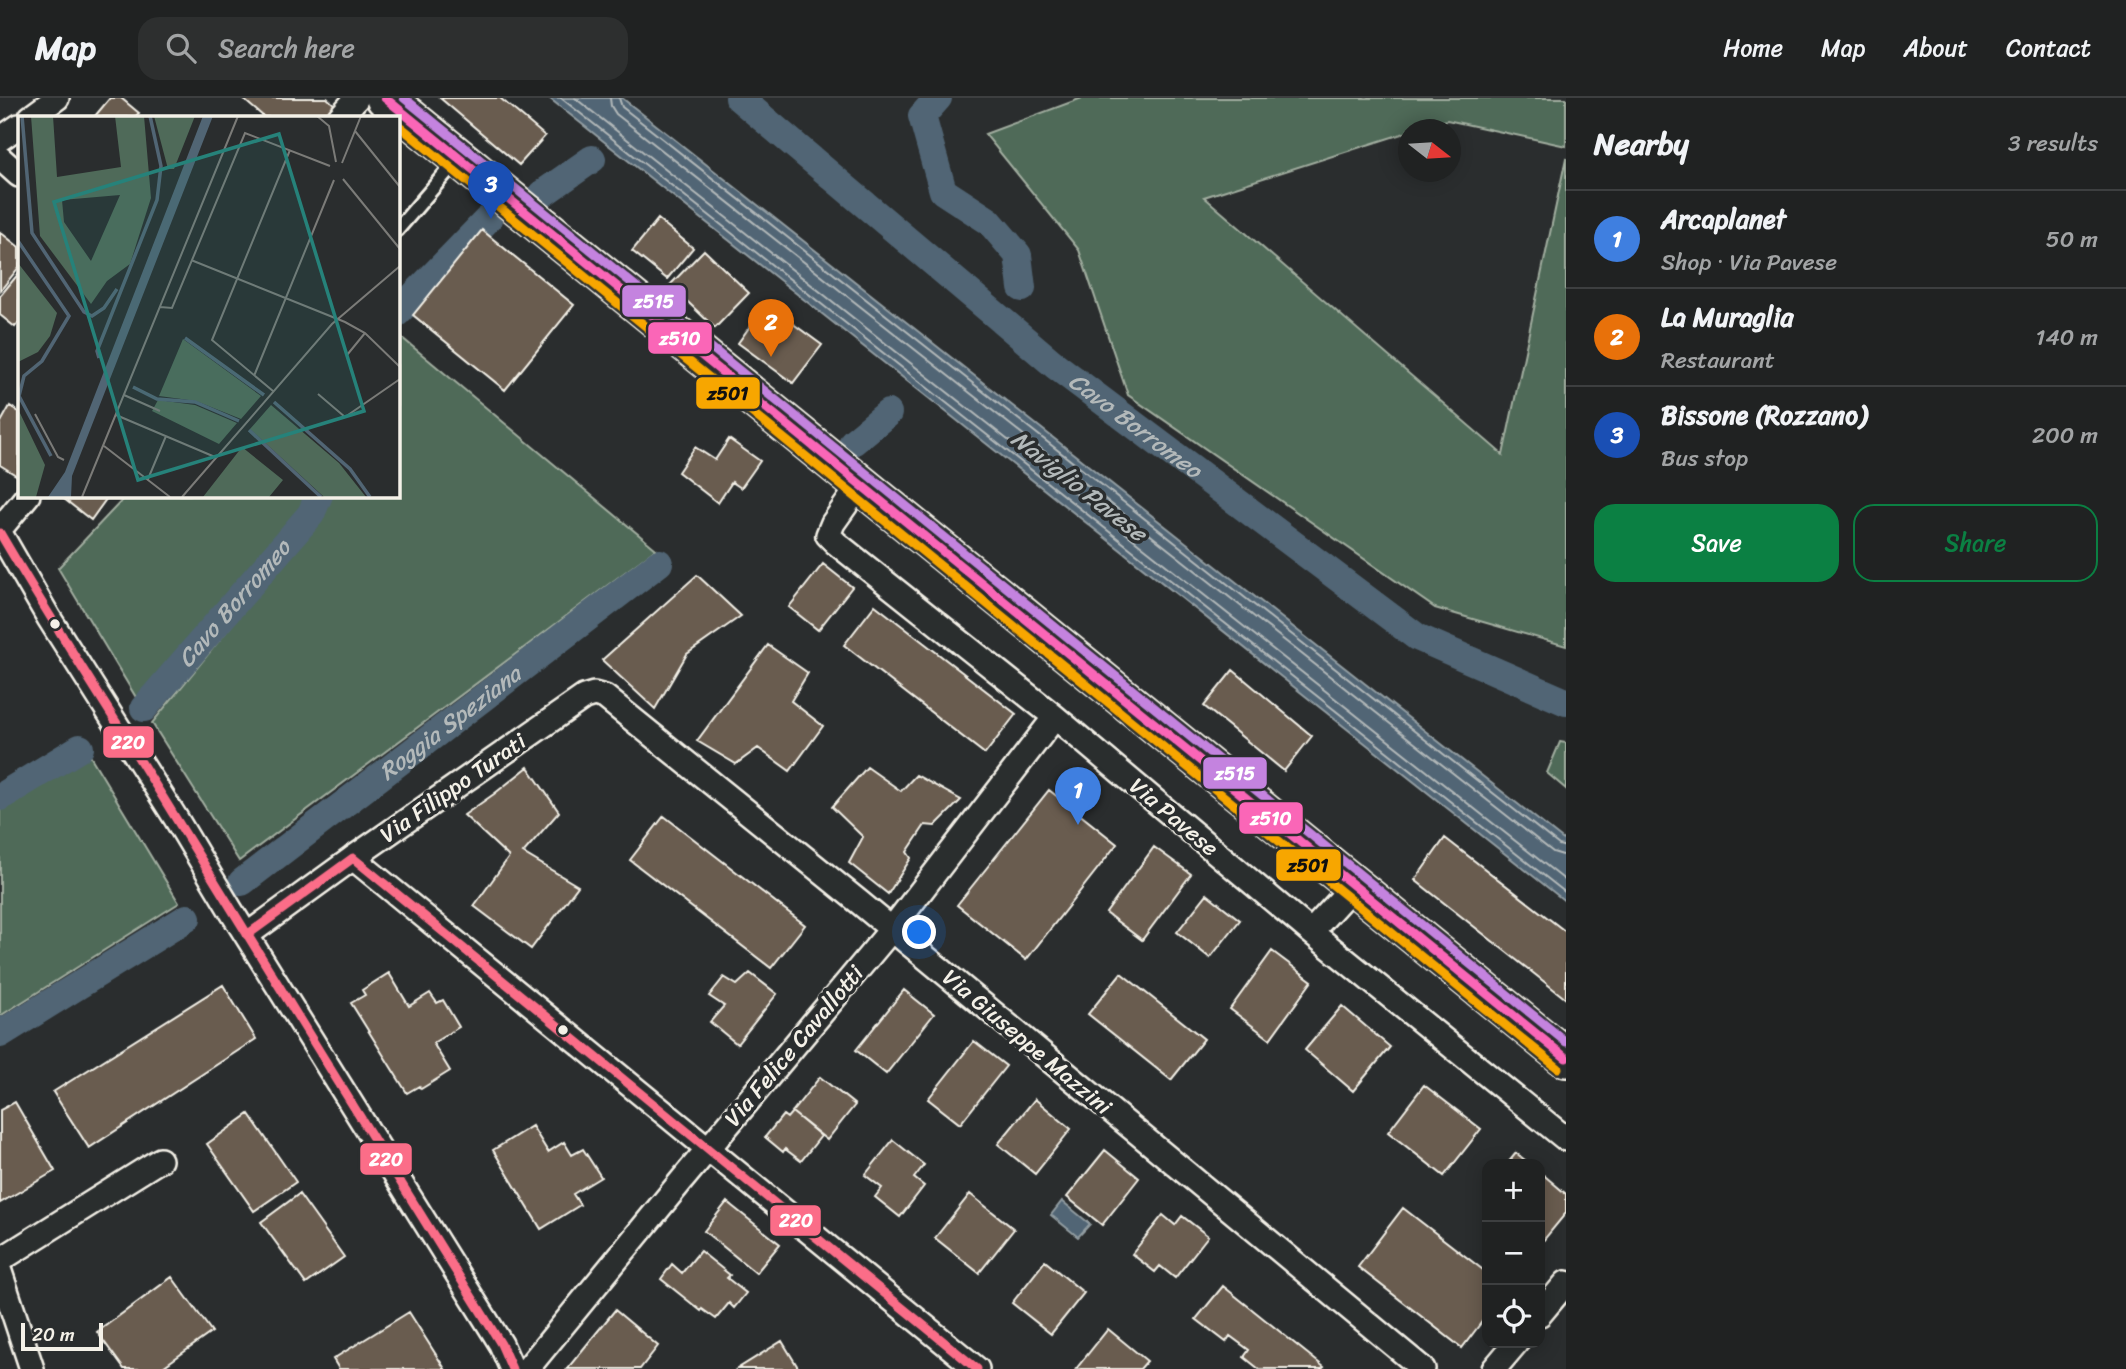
<!DOCTYPE html>
<html lang="en">
<head>
<meta charset="utf-8">
<style>
  :root { --surface:#202222; --page:#2d2f2f; --text:#f1f3f6; --muted:#a2a4a5; --line:#3d3f40; --accent:#0b8043 }
  body { margin:0; font-family:Sriracha,sans-serif; background:var(--page); color:var(--text) }
  .controls { position:absolute; right:21px; bottom:21px; display:grid; overflow:hidden; border-radius:14px; box-shadow:0 4px 18px #0003 }
  .controls button { width:63px; height:63px; display:grid; place-items:center; padding:0; border:0; border-bottom:2px solid var(--line); background:var(--surface); color:var(--text); font:35px sans-serif }
  .compass { position:absolute; left:1398px; top:21px; width:63px; height:63px; border-radius:50%; background:var(--surface); box-shadow:0 4px 18px #0003; rotate:107deg }
  .scale { position:absolute; left:21px; bottom:18px; width:82px; box-sizing:border-box; padding-left:7px; border:4px solid #f4f1e8; border-top:0; font-size:19px; line-height:24px; white-space:nowrap; color:#f4f1e8; -webkit-text-stroke:5px #2a2d2e; paint-order:stroke }
  .you { position:absolute; left:920px; top:835px; width:24px; height:24px; margin:-18px; border:5px solid #fff; border-radius:50%; background:#1a73e8; box-shadow:0 0 0 10px #1a73e833 }
  .badge { display:grid; place-items:center; width:46px; height:46px; border-radius:50%; background:var(--accent); color:#fff; font-size:23px; font-weight:700 }
  .pin { position:absolute; translate:-50% -58px; filter:drop-shadow(0 2px 4px #0008) }
  .pin::after { content:''; position:absolute; top:37px; width:24px; height:21px; background:inherit; clip-path:polygon(0 0,100% 0,50% 100%) }
  .list { margin:0; padding:0; list-style:none }
  h2 { display:flex; justify-content:space-between; align-items:center; height:91px; margin:0; padding:0 28px; font-size:30px }
  h2 small { font-size:23px; font-weight:400; color:var(--muted) }
  .list li { display:grid; grid-template-columns:46px 1fr auto; gap:21px; align-items:center; box-sizing:border-box; height:98px; padding:0 28px; border-top:2px solid var(--line) }
  .list b { display:block; font-size:26px; white-space:nowrap }
  .list p { margin:0; font-size:23px; white-space:nowrap; color:var(--muted) }
  .list em { font-size:23px; font-style:normal; color:var(--muted) }
  .actions { display:flex; gap:14px; padding:21px 28px }
  .actions a { flex:1; padding:16px 0; border:2px solid var(--accent); border-radius:21px; text-align:center; font-size:24px; color:var(--accent) }
  .actions .main { background:var(--accent); color:#fff }
  .icon { flex:none; width:38px; height:38px; fill:none; stroke:currentColor; stroke-width:2; stroke-linecap:round; stroke-linejoin:round }
  .map { position:relative; flex:none; width:1566px; height:1271px; overflow:hidden }
  header { display:flex; align-items:center; gap:42px; box-sizing:border-box; height:98px; padding:0 35px; background:var(--surface); border-bottom:2px solid var(--line) }
  header strong { font-size:33px }
  nav { display:flex; gap:38px; margin-inline-start:auto; font-size:24px }
  .search { width:490px; height:63px; background:var(--page); display:flex; align-items:center; gap:18px; box-sizing:border-box; padding:0 24px; border-radius:21px; color:var(--muted); font-size:26px }
  main { display:flex }
  aside { flex:1; background:var(--surface) }
  .map>svg:first-child { display:block }
</style>
</head>
<body>
<header>
<strong>Map</strong>
<div class="search"><svg class="icon" aria-label="search" viewBox="0 0 24 24"><circle cx="10" cy="10" r="6"/><path d="M15 15l6 6"/></svg>Search here</div>
<nav><a>Home</a><a>Map</a><a>About</a><a>Contact</a></nav>
</header>
<main>
<div class="map">
<svg width="1566" height="1271" viewBox="0 0 1566 1271">
  <rect width="100%" height="100%" fill="#2a2d2e"/>
  <filter id="ink" filterUnits="userSpaceOnUse"><feTurbulence type="fractalNoise" baseFrequency=".0143" numOctaves="2"/><feDisplacementMap in="SourceGraphic" scale="14" xChannelSelector="R" yChannelSelector="G"/><feConvolveMatrix kernelMatrix="1 2 1 2 8 2 1 2 1" color-interpolation-filters="sRGB"/></filter>
  <g filter="url(#ink)">
    <!-- green -->
    <path fill="#4f6a59" stroke="#a2aea0" stroke-width="2" d="M 1082,0 L 1566,0 L 1566,48 L 1447,22 L 1416,31 L 1408,32 L 1408,34 L 1204,99 L 1503,357 L 1566,60 L 1566,548 L 1435,510 L 1128,297 L 1079,152 L 985,36 Z
      M 401,239 L 656,451 L 239,763 L 152,625 L 319,420 L 329,397 L 397,397 L 397,248 Z
      M 127,397 L 306,397 L 299,413 L 137,601 L 58,470 Z
      M 1560,644 L 1566,645 L 1566,691 L 1547,675 Z
      M 89,656 L 179,805 L 0,918 L 0,712 Z"/>
    <!-- water -->
    <path fill="#516574" stroke="#929da2" stroke-width="2" d="M 549,0 L 622,0 L 1566,744 L 1566,804 Z
      M 1062,1103 L 1090,1126 L 1078,1139 L 1051,1117 Z"/>
    <g fill="none" stroke-linecap="round" stroke-linejoin="round">
      <!-- shore -->
      <path stroke="#b3b9ba" stroke-width="2" d="M 561,0 L 1566,795
        M 575,0 L 1566,783
        M 610,0 L 611,8 L 616,16 L 1553,754 L 1566,758
        M 619,0 L 622,9 L 1559,747 L 1566,749"/>
      <!-- canal -->
      <g stroke="#516574" stroke-width="28">
        <path id="s1" d="M 739,0 L 1056,268 L 1417,539 L 1566,604"/>
        <path d="M 938,0 L 922,18 L 943,93 L 989,123 L 1018,157 L 1022,190"/>
        <path d="M 542,96 L 592,61"/>
        <path d="M 397,215 L 488,121"/>
        <path d="M 853,344 L 888,315"/>
        <path id="s2" d="M 144,610 L 311,416 L 319,397"/>
        <path d="M 0,699 L 80,650"/>
        <path id="s3" d="M 242,784 L 659,465"/>
        <path d="M 0,936 L 187,820"/>
      </g>
    </g>
    <!-- building -->
    <path fill="#695c50" stroke="#f4f1e8" stroke-width="2" d="M 110,0 L 121,0 L 139,15 L 135,19 L 97,19 L 95,18 Z
      M 242,0 L 327,0 L 335,7 L 325,19 L 264,19 Z
      M 440,0 L 500,0 L 545,38 L 519,67 Z
      M 658,121 L 693,150 L 667,181 L 632,153 Z
      M 482,132 L 574,207 L 505,292 L 413,217 Z
      M 0,134 L 19,149 L 19,169 L 0,193 Z
      M 704,152 L 749,195 L 715,230 L 670,187 Z
      M 19,175 L 19,224 L 15,229 L 0,217 L 0,198 Z
      M 766,206 L 822,247 L 793,285 L 738,245 Z
      M 10,308 L 19,314 L 19,379 L 0,367 L 0,326 Z
      M 729,341 L 760,363 L 741,390 L 732,384 L 718,405 L 678,374 L 695,349 L 715,362 Z
      M 59,397 L 109,397 L 91,422 Z
      M 823,466 L 852,489 L 818,532 L 789,509 Z
      M 697,477 L 741,518 L 687,556 L 655,611 L 602,562 Z
      M 875,507 L 1016,616 L 985,656 L 844,547 Z
      M 768,547 L 808,575 L 791,603 L 823,628 L 790,673 L 758,650 L 736,666 L 697,643 Z
      M 1233,572 L 1312,638 L 1284,673 L 1204,608 Z
      M 528,669 L 559,714 L 523,755 L 578,788 L 531,851 L 474,808 L 509,759 L 464,717 L 494,696 Z
      M 867,669 L 901,693 L 916,677 L 961,702 L 935,728 L 925,727 L 907,754 L 911,760 L 888,796 L 849,765 L 863,739 L 832,709 Z
      M 1049,692 L 1117,746 L 1026,862 L 957,807 Z
      M 664,718 L 805,827 L 771,870 L 630,762 Z
      M 1445,740 L 1566,834 L 1566,901 L 1415,782 Z
      M 1154,749 L 1191,776 L 1142,842 L 1106,815 Z
      M 1207,796 L 1240,822 L 1210,860 L 1177,834 Z
      M 1272,853 L 1312,883 L 1270,941 L 1230,911 Z
      M 389,875 L 409,908 L 430,895 L 437,905 L 443,902 L 459,929 L 433,945 L 450,973 L 421,991 L 419,988 L 407,995 L 351,905 L 365,897 L 362,892 Z
      M 750,875 L 777,896 L 737,946 L 710,924 L 724,908 L 709,898 L 724,879 L 737,887 Z
      M 1121,875 L 1204,941 L 1171,982 L 1088,916 Z
      M 223,887 L 256,941 L 89,1050 L 53,994 Z
      M 904,892 L 934,916 L 886,976 L 856,952 Z
      M 1342,908 L 1390,949 L 1353,993 L 1305,952 Z
      M 974,943 L 1006,968 L 960,1026 L 928,1001 Z
      M 820,979 L 855,1007 L 827,1042 L 792,1014 Z
      M 1424,987 L 1481,1031 L 1444,1078 L 1388,1034 Z
      M 1035,1001 L 1071,1031 L 1035,1076 L 998,1046 Z
      M 15,1004 L 55,1073 L 0,1105 L 0,1012 Z
      M 792,1014 L 821,1038 L 801,1063 L 785,1051 L 783,1054 L 765,1039 L 783,1017 L 787,1020 Z
      M 249,1016 L 296,1084 L 254,1113 L 207,1046 Z
      M 532,1028 L 548,1054 L 564,1044 L 572,1057 L 583,1051 L 601,1079 L 573,1096 L 580,1107 L 541,1131 L 493,1052 Z
      M 893,1042 L 924,1067 L 914,1080 L 924,1088 L 900,1119 L 875,1099 L 882,1090 L 865,1077 Z
      M 1105,1052 L 1139,1080 L 1102,1127 L 1067,1099 Z
      M 1516,1055 L 1530,1066 L 1507,1066 Z
      M 1540,1074 L 1566,1096 L 1566,1115 L 1543,1143 L 1540,1141 Z
      M 299,1096 L 344,1159 L 306,1186 L 261,1124 Z
      M 970,1096 L 1014,1131 L 979,1175 L 935,1140 Z
      M 727,1104 L 780,1146 L 756,1175 L 704,1133 Z
      M 1403,1110 L 1487,1175 L 1487,1217 L 1462,1250 L 1358,1169 Z
      M 1163,1117 L 1175,1127 L 1182,1118 L 1208,1138 L 1175,1180 L 1160,1168 L 1155,1174 L 1132,1156 Z
      M 700,1153 L 730,1177 L 727,1180 L 746,1195 L 734,1210 L 729,1205 L 716,1221 L 702,1211 L 701,1213 L 661,1181 L 672,1166 L 682,1175 Z
      M 1045,1163 L 1084,1195 L 1051,1236 L 1012,1205 Z
      M 172,1179 L 212,1234 L 160,1271 L 124,1271 L 97,1234 Z
      M 1223,1188 L 1324,1269 L 1322,1271 L 1259,1271 L 1244,1259 L 1249,1252 L 1230,1238 L 1226,1244 L 1196,1221 Z
      M 615,1212 L 658,1248 L 640,1271 L 567,1271 Z
      M 409,1214 L 445,1271 L 339,1271 L 333,1261 Z
      M 1108,1231 L 1147,1263 L 1140,1271 L 1076,1271 Z
      M 782,1243 L 799,1271 L 737,1271 Z"/>
    <g fill="none" stroke-linecap="round" stroke-linejoin="round">
      <!-- service casing -->
      <g stroke="#f4f1e8" stroke-width="18">
        <path id="service" d="M 397,132 L 456,63"/>
      </g>
      <!-- minor casing -->
      <g stroke="#f4f1e8" stroke-width="28">
        <path id="minor" d="M 31,19 L 57,0
          M 340,19 L 357,0
          M 0,41 L 19,28
          M 0,60 L 19,77
          M 860,387 L 833,425 L 828,437 L 836,445 L 1055,619 L 1311,834 L 1566,1041
          M 0,431 L 28,397
          M 0,435 L 49,520 L 175,719 L 230,811 L 501,1246 L 512,1271
          M 353,760 L 977,1271
          M 1311,834 L 1354,787
          M 247,837 L 353,760 L 584,599 L 594,596 L 605,599 L 859,804 L 1423,1271
          M 0,1162 L 160,1062
          M 0,1174 L 32,1271
          M 1540,1216 L 1566,1185
          M 527,1271 L 682,1082 L 891,832 L 1055,619
          M 1494,1271 L 1516,1245"/>
      </g>
      <!-- primary casing -->
      <g stroke="#f4f1e8" stroke-width="42">
        <path id="primary" d="M 385,0 L 1566,960"/>
      </g>
      <!-- service -->
      <use href="#service" stroke="#2a2d2e" stroke-width="12"/>
      <!-- minor -->
      <use href="#minor" stroke="#2a2d2e" stroke-width="23"/>
      <!-- primary -->
      <use href="#primary" stroke="#2a2d2e" stroke-width="37"/>
      <!-- bus-1 casing -->
      <g stroke="#2a2d2e" stroke-width="14">
        <path id="bus-1" d="M 385,0 L 1566,960"/>
      </g>
      <!-- bus-2 casing -->
      <g stroke="#2a2d2e" stroke-width="14">
        <path id="bus-2" d="M 397,26 L 1558,970"/>
      </g>
      <!-- bus-3 casing -->
      <g stroke="#2a2d2e" stroke-width="14">
        <path id="bus-3" d="M 0,435 C 56,531 117,624 175,719 C 283,895 392,1071 501,1246 L 512,1271
          M 247,837 L 353,760 L 977,1271"/>
      </g>
      <!-- bus-4 casing -->
      <g stroke="#2a2d2e" stroke-width="14">
        <path id="bus-4" d="M 404,0 L 1566,944"/>
      </g>
      <!-- bus-1 -->
      <use href="#bus-1" stroke="#fa66b7" stroke-width="9"/>
      <!-- bus-2 -->
      <use href="#bus-2" stroke="#f7a600" stroke-width="9"/>
      <!-- bus-3 -->
      <use href="#bus-3" stroke="#fb6d88" stroke-width="9"/>
      <!-- bus-4 -->
      <use href="#bus-4" stroke="#c483df" stroke-width="9"/>
    </g>
  </g>
  <!-- markers -->
  <g fill="#f4f1e8" stroke="#2a2d2e" stroke-width="2.5">
    <circle cx="55" cy="526" r="6"/>
    <circle cx="563" cy="932" r="6"/>
  </g>
  <g text-anchor="middle" dominant-baseline="central" stroke-width="7" stroke-linejoin="round" paint-order="stroke">
    <!-- street labels -->
    <g font-size="23" fill="#f4f1e8" stroke="#2a2d2e">
      <text transform="translate(453 690) rotate(-35)">Via Filippo Turati</text>
      <text transform="translate(1174 719) rotate(40)">Via Pavese</text>
      <text transform="translate(1027 944) rotate(40)">Via Giuseppe Mazzini</text>
      <text transform="translate(794 948) rotate(-50)">Via Felice Cavallotti</text>
    </g>
    <!-- water labels -->
    <g font-size="24" font-style="italic" fill="#b3b9ba" stroke="#2a2d2e">
      <text stroke="none"><textPath href="#s1" startOffset="514">Cavo Borromeo</textPath></text>
      <text transform="translate(1079 388) rotate(38)">Naviglio Pavese</text>
      <text stroke="none"><textPath href="#s2" startOffset="138">Cavo Borromeo</textPath></text>
      <text stroke="none"><textPath href="#s3" startOffset="262">Roggia Speziana</textPath></text>
    </g>
  </g>
  <!-- overview -->
  <g transform="translate(18 18)">
    <rect width="382" height="382" fill="#2a2d2e"/>
    <path d="M 13,0 L 35,0 L 39,61 L 103,51 L 97,0 L 126,0 L 133,82 L 112,148 L 89,165 L 73,188 L 22,120 ZM 102,79 L 73,145 L 46,106 L 44,84 ZM 136,0 L 177,0 L 156,53 L 150,53 ZM 0,147 L 39,197 L 32,220 L 20,236 L 0,246 ZM 165,223 L 243,280 L 223,303 L 178,285 L 141,280 ZM 140,284 L 177,289 L 219,307 L 201,328 L 134,295 ZM 253,289 L 321,347 L 348,381 L 306,381 L 232,313 ZM 0,293 L 27,349 L 18,381 L 0,381 ZM 224,331 L 265,364 L 251,381 L 185,381 Z" fill="#4f6a59" fill-rule="evenodd"/>
    <path d="M 185,0 L 195,0 L 54,360 L 53,381 L 30,381 L 47,356 Z" fill="#516574"/>
    <path fill="none" stroke="#516574" stroke-width="3.5" d="M 4,0 L 14,117 L 66,196 L 74,200 L 86,192 L 99,173M 0,125 L 51,200 L 24,245 L 6,260 L 1,280 L 33,340M 167,222 L 246,279M 81,242 L 79,235 L 139,84 L 143,50 L 132,0M 115,271 L 139,283 L 177,286 L 221,305M 256,286 L 332,353 L 352,381M 231,314 L 303,381"/>
    <path fill="none" stroke="#7b7b78" stroke-width="2" d="M 299,0 L 311,10 L 318,46M 337,15 L 382,71M 324,47 L 343,0M 325,63 L 382,133M 173,144 L 327,206 L 347,217 L 382,251M 142,191 L 154,192 L 227,17 L 312,50M 329,239 L 347,217M 236,260 L 316,64M 255,275 L 194,224 L 272,34M 300,278 L 327,301 L 382,263M 106,279 L 142,295M 17,298 L 40,341 L 46,344M 98,299 L 197,341M 86,330 L 152,381M 130,363 L 148,320M 64,381 L 220,0M 164,381 L 314,208 L 382,150"/>
    <path fill="#26827a" fill-opacity="0.15" stroke="#26827a" stroke-width="3.5" d="M 261,18 L 346,295 L 120,364 L 36,86 Z"/>
    <rect width="382" height="382" fill="none" stroke="#f4f1e8" stroke-width="3.5"/>
  </g>
  <g stroke="#2a2d2e" stroke-width="2.5">
    <rect x="621" y="186" width="66" height="34" rx="7" fill="#c483df"/>
    <rect x="647" y="223" width="66" height="34" rx="7" fill="#fa66b7"/>
    <rect x="695" y="278" width="66" height="34" rx="7" fill="#f7a600"/>
    <rect x="102" y="627" width="53" height="34" rx="7" fill="#fb6d88"/>
    <rect x="1202" y="658" width="66" height="34" rx="7" fill="#c483df"/>
    <rect x="1238" y="703" width="66" height="34" rx="7" fill="#fa66b7"/>
    <rect x="1275" y="750" width="67" height="34" rx="7" fill="#f7a600"/>
    <rect x="359" y="1044" width="54" height="34" rx="7" fill="#fb6d88"/>
    <rect x="769" y="1106" width="53" height="33" rx="7" fill="#fb6d88"/>
  </g>
  <g font-size="19" text-anchor="middle" font-weight="bold" fill="#fff">
    <text x="654" y="210">z515</text>
    <text x="680" y="247">z510</text>
    <text x="128" y="651">220</text>
    <text x="1235" y="682">z515</text>
    <text x="1271" y="727">z510</text>
    <text x="386" y="1068">220</text>
    <text x="796" y="1129">220</text>
  </g>
  <g font-size="19" text-anchor="middle" font-weight="bold" fill="#111">
    <text x="728" y="302">z501</text>
    <text x="1308" y="774">z501</text>
  </g>
</svg>
<div class="controls">
<button>+</button>
<button>−</button>
<button><svg class="icon" aria-label="locate" viewBox="0 0 24 24"><circle cx="12" cy="12" r="6"/><path d="M12 2v4M12 18v4M2 12h4M18 12h4"/></svg></button>
</div>
<svg class="compass" viewBox="-18 -18 36 36"><path d="M0-13l5 13h-10z" fill="#e53935"/><path d="M0 13l5-13h-10z" fill="#a2a4a5"/></svg>
<div class="scale">20 m</div>
<div class="you"></div>
<div class="pin badge" style="left:1078px;top:727px;background:#3f7fe0">1</div>
<div class="pin badge" style="left:771px;top:259px;background:#e8710a">2</div>
<div class="pin badge" style="left:491px;top:121px;background:#1a4fb4">3</div>
</div>
<aside>
<h2>Nearby<small>3 results</small></h2>
<ul class="list">
<li><span class="badge" style="background:#3f7fe0">1</span><div><b>Arcaplanet</b><p>Shop · Via Pavese</p></div><em>50 m</em></li>
<li><span class="badge" style="background:#e8710a">2</span><div><b>La Muraglia</b><p>Restaurant</p></div><em>140 m</em></li>
<li><span class="badge" style="background:#1a4fb4">3</span><div><b>Bissone (Rozzano)</b><p>Bus stop</p></div><em>200 m</em></li>
</ul>
<div class="actions"><a class="main">Save</a><a>Share</a></div>
</aside>
</main>
</body>
</html>
